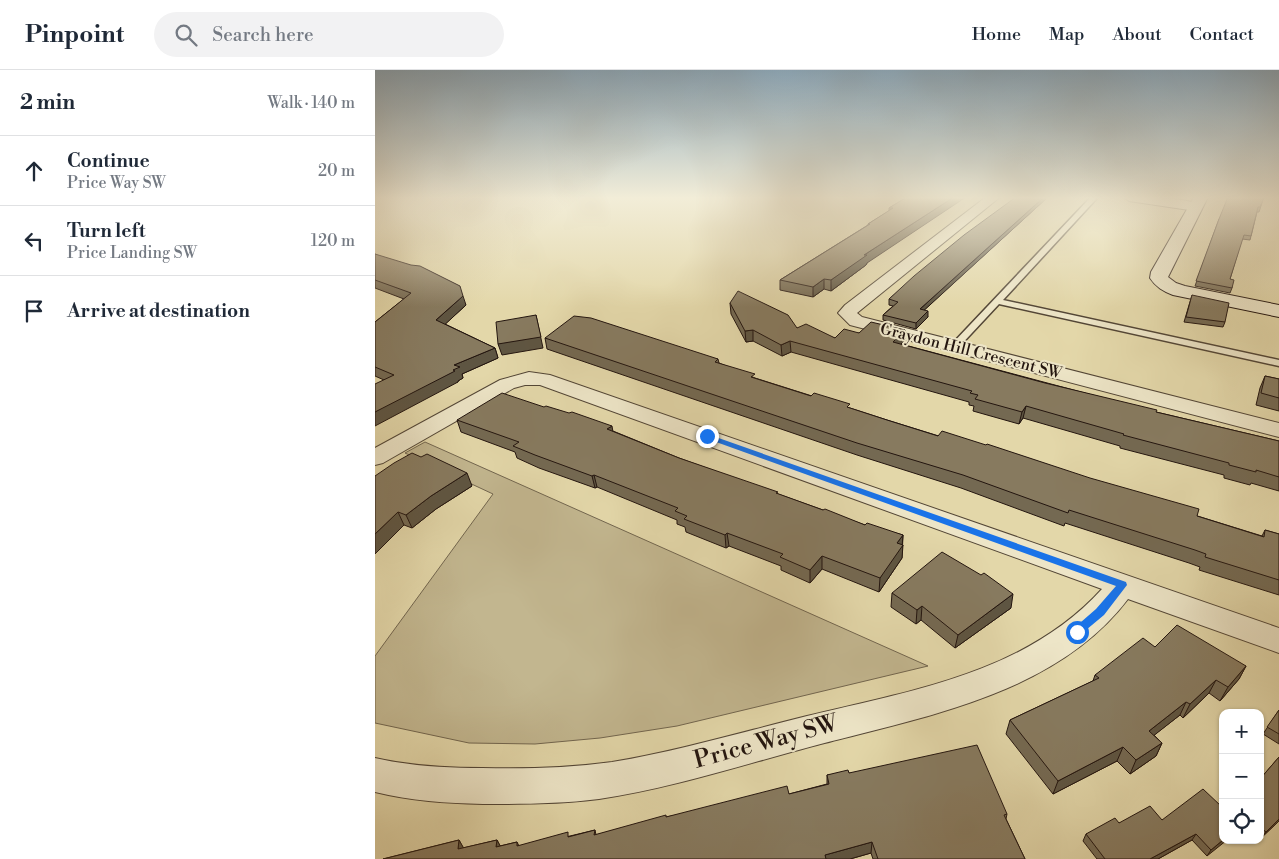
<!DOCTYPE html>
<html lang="en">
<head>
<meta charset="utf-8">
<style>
  :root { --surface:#fff; --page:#f2f2f3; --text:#1f2937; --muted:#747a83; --line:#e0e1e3 }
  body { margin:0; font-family:"Libre Bodoni",serif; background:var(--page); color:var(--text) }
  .controls { position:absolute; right:15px; bottom:15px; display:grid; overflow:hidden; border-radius:10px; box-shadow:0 1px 4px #0004 }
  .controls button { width:45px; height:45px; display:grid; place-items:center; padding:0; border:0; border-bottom:1px solid var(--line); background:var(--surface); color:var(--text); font:25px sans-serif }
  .stop { position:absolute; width:15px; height:15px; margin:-11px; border:4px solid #1a73e8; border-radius:50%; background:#fff }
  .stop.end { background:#1a73e8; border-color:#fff; box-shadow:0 1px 5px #0008 }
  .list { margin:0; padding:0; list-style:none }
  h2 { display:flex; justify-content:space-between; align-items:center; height:65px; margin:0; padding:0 20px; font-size:21px }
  h2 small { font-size:16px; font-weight:400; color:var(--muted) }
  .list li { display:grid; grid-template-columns:32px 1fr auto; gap:15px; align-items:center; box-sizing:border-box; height:70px; padding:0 20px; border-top:1px solid var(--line) }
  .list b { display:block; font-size:19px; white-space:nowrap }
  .list p { margin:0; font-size:16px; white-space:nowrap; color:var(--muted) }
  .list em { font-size:16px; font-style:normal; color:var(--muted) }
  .icon { flex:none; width:28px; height:28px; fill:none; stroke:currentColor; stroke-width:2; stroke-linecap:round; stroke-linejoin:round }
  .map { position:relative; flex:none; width:904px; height:789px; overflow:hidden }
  header { display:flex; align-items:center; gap:30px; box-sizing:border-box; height:70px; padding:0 25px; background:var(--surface); border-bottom:1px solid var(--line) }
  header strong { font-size:24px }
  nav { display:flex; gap:28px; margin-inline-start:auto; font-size:18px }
  .search { width:350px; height:45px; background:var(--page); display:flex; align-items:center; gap:12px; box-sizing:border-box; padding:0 18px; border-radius:28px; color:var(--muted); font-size:19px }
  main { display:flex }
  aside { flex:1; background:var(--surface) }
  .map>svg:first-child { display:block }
</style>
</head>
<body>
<header>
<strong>Pinpoint</strong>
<div class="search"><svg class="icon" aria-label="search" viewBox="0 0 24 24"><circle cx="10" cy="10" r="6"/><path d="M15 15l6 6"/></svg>Search here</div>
<nav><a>Home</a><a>Map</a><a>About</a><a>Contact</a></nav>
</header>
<main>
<aside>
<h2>2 min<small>Walk · 140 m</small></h2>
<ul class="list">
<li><svg class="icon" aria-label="ahead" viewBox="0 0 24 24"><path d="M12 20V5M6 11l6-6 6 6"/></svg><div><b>Continue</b><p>Price Way SW</p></div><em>20 m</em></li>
<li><svg class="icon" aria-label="left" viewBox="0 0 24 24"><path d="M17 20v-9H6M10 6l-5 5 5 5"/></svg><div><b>Turn left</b><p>Price Landing SW</p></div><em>120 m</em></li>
<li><svg class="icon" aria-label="arrive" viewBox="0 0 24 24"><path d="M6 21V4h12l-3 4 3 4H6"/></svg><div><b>Arrive at destination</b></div></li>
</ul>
</aside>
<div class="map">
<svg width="904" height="789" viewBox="0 0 904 789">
  <rect width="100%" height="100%" fill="#e3d7a9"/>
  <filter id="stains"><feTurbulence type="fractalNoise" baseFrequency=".004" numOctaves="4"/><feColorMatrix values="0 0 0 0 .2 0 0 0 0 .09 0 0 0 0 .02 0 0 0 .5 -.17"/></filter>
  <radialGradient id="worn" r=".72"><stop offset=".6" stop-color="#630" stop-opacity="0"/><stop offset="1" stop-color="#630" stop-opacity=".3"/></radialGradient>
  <!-- green -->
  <path fill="#c2b68f" stroke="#72664f" d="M 50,372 L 553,596 L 302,656 L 225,668 L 160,674 L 94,673 L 0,653 L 0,586 L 118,424 L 30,383 Z"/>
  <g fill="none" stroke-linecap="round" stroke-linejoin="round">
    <!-- lane casing -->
    <g stroke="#534636" stroke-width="3">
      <path id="lane" d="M 716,127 L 723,127 L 628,230 L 904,290 L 904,296 L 624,234 L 582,279 L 576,279 L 576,275 Z"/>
    </g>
    <!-- street casing -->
    <g stroke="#534636" stroke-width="2">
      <path id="street" d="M 611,127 L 625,127 L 482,243 L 487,247 L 904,353 L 904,367 L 475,255 L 463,243 L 470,235 Z
        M 748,127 C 763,127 819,127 827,137 L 821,141 L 754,131 Z
        M 154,302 L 175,305 L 904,558 L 904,583 L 753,529 C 681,624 551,646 442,675 C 370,694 298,718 224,729 C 185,734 146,734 108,734 C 71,733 36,731 0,722 L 0,688 C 35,696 71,698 107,698 C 150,699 194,698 237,692 C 303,681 367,662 432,646 C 536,621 651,603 727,519 L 165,315 L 150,315 L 139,318 L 8,393 L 0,395 L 0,378 L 125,310 Z"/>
    </g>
    <!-- secondary casing -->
    <g stroke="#23150f" stroke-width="2">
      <path id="secondary" d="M 819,127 L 833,127 L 793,207 L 801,213 L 810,216 L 904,235 L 904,247 L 798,225 C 788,221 781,217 775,208 L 776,202 Z"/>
    </g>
    <!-- lane -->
    <use href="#lane" fill="#ede5c7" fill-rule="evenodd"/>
    <!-- street -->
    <use href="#street" fill="#ede5c7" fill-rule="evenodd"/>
    <!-- secondary -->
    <use href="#secondary" fill="#ede5c7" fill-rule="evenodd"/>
  </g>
  <!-- wall -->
  <path fill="#746952" stroke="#23150f" d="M 532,127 L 492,193 L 491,195 L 456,221 L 449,219 L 438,227 L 405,220 L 405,210 L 493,155 L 493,154 L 514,141 L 514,138 Z
    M 641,127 L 673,127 L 549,240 L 553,247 L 541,259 L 508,250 L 508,245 L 518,236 L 514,235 L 514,229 Z
    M 889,127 L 884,142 L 882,142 L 875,170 L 867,169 L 855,209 L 857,218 L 855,223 L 820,216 L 844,149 Z
    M 0,184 L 91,235 L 70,254 L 120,278 L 123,288 L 87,304 L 88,308 L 83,311 L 83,312 L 9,310 L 0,306 L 0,252 L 29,229 L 0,218 Z
    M 817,225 L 850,252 L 848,257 L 809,252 Z
    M 355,233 L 422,258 L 460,268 L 484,263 L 530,260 L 529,271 L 526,274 L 781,342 L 904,371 L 904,421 L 876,413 L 875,415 L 849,408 L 849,405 L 745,378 L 745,376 L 648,348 L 644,354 L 598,341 L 599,336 L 594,335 L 594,332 L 416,282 L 407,286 L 378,271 L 371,272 L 356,244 Z
    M 170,268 L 343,289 L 344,293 L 380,308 L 475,338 L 512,350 L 887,466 L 890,460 L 904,464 L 904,525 L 824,500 L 825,497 L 814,493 L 690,453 L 689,456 L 586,418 L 482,385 L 172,279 Z
    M 890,306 L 904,309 L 904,341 L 881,335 L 885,318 Z
    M 82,350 L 238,361 L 304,388 L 403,424 L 490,455 L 528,465 L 527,488 L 504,522 L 447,499 L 435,513 L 406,500 L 406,496 L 354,476 L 351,478 L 311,462 L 310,457 L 302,454 L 302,450 L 222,417 L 220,418 L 164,398 L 142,388 L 140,382 L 86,362 Z
    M 0,406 L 97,416 L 61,439 L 37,458 L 29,455 L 0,484 Z
    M 517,523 L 636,538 L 580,578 L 546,550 L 541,554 L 516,537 Z
    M 780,577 L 871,596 L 864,609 L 845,631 L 834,623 L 808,648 L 805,645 L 779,665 L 787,673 L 781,686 L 755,704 L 742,691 L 678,724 L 631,664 L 635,650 L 718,611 L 720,605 Z
    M 904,640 L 904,674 L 888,664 Z
    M 904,687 L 904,751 L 886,768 L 885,768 L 885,709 Z
    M 474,703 L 632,744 L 631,749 L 650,789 L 498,789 L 496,783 L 475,789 L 8,789 L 84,770 L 88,778 L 122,770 L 125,776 L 142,772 L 144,776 L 195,766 L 220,760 L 221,765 L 291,747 L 414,724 L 452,714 L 452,705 Z
    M 846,736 L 848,770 L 832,786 L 817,770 L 783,789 L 722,789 L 708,771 L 711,764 L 744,753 L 787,750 Z"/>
  <!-- shaded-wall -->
  <path fill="#5e5542" stroke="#23150f" d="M 579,127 L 591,127 L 492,193 L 491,195 L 456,221 L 456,210 L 489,185 Z
    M 669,127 L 673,127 L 544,245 L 545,239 Z
    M 449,209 L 449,219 L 438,227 L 438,217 Z
    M 88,226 L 91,235 L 64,260 L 61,250 Z
    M 553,241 L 553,247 L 541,259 L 541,253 Z
    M 161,245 L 168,278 L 127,285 L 123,274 Z
    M 378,260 L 378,271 L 371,272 L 370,261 Z
    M 530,260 L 529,271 L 517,283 L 518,272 Z
    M 415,271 L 416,282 L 407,286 L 406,275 Z
    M 120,278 L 123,288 L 87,304 L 88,308 L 83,311 L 83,312 L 0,356 L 0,342 L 79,295 Z
    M 651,336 L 648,348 L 644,354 L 647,342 Z
    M 237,356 L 239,368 L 232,359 Z
    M 92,403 L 97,416 L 61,439 L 37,458 L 31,445 L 56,426 Z
    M 219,405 L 222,417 L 220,418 L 217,406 Z
    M 23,442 L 29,455 L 0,484 L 0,464 Z
    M 352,463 L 354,476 L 351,478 L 350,465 Z
    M 528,465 L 527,477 L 528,475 L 527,488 L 504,522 L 505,508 L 522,473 Z
    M 447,486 L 447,499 L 435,513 L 435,500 Z
    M 638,524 L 636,538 L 580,578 L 583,565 Z
    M 547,536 L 546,550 L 541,554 L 542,540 Z
    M 871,596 L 864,609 L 845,631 L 853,617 Z
    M 841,610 L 834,623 L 808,648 L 815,634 Z
    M 811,632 L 805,645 L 768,674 L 774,661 Z
    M 787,673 L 781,686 L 755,704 L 761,690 Z
    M 748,677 L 742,691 L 678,724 L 683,711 Z
    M 904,749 L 904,751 L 886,768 L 891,762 Z
    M 821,764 L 817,770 L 783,789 L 775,789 Z
    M 84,770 L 91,782 L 83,779 Z
    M 122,770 L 128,781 L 121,777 Z
    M 848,770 L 852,770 L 832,786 L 836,780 Z
    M 497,772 L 496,783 L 475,789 L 450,789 L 450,785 Z"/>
  <!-- building -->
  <path fill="#877a5f" stroke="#23150f" d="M 532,127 L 579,127 L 489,185 L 492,185 L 456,210 L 449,209 L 438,217 L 405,210 L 495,154 L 493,154 L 518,138 L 514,138 Z
    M 641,127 L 669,127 L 545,239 L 553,241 L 541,253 L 508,245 L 523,232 L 514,229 L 539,206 L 589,165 Z
    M 853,127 L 889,127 L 885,137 L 883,137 L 876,166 L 869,165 L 855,209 L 859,210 L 857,218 L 821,211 L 844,149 Z
    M 0,184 L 36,195 L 45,196 L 85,216 L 88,226 L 61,250 L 120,278 L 79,295 L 85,297 L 78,300 L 80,301 L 0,342 L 0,314 L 19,305 L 0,297 L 0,252 L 36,223 L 0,210 Z
    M 363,221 L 413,245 L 422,258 L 431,254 L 460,268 L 469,259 L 484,263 L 496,252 L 530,260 L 518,272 L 670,313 L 782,340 L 781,342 L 904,371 L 904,407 L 881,400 L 881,402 L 854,395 L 854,393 L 748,365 L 749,364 L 651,336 L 647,342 L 600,329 L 603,325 L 595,323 L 597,321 L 415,271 L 406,275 L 378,260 L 370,261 L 355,233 Z
    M 817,225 L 854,233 L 850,252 L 811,247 Z
    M 161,245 L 166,267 L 123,274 L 121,252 Z
    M 199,246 L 216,248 L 343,289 L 340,292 L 380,304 L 376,307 L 436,326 L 439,323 L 475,334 L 472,337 L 512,350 L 563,366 L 567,361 L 611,375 L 612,374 L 715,408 L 824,439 L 822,446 L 889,467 L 890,460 L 904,464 L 904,510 L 830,487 L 831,484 L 820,480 L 694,440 L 693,443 L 588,405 L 482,373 L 170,268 Z
    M 890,306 L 904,309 L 904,328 L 886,323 Z
    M 127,323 L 169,337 L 171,336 L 194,343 L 197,342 L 237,356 L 232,359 L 304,388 L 403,422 L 401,423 L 448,440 L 450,439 L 490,455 L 492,453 L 528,465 L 522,473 L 528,475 L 505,508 L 447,486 L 435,500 L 405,487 L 408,484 L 352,463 L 350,465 L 309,449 L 312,446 L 300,441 L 303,438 L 219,405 L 217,406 L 160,385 L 138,376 L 144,372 L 82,350 Z
    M 37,383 L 46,387 L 52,384 L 92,403 L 56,426 L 31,445 L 23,442 L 0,464 L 0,406 L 19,393 Z
    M 567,482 L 606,505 L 609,503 L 638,524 L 583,565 L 547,536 L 542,540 L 517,523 Z
    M 802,555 L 871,596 L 853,617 L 841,610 L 815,634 L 811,632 L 774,661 L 787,673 L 761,690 L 748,677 L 683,711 L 635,650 L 724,608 L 720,605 L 768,568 L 780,577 Z
    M 904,640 L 904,664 L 892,657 Z
    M 602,675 L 632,744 L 629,745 L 650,789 L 503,789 L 497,772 L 450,785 L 451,789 L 8,789 L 84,770 L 83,779 L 122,770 L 121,777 L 142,772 L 142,776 L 193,762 L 193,767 L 220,760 L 219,765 L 291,745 L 291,747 L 412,716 L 414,724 L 454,714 L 452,705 L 473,700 L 474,703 Z
    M 904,687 L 904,749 L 891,762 L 885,757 L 885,709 Z
    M 828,719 L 846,736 L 848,734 L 848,770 L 836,780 L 821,764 L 775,789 L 730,789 L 711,764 L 740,748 L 744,753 L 775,736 L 787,750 Z"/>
  <!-- sky -->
  <linearGradient id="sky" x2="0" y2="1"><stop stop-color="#8ca8ba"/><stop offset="0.54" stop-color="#f2edd8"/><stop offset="1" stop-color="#f2edd8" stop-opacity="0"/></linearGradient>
  <rect width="904" height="237" fill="url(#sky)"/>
  <!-- route -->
  <path fill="#1a73e8" d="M 330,365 L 335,365 L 751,512 L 752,515 L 729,545 L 705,565 L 698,565 L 696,562 L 698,559 L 721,539 L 741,516 L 330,368 Z"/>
  <g text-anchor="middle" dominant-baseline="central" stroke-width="4" stroke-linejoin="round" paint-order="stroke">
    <!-- far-street labels -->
    <g font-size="16" fill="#23150f" stroke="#ede5c7">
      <text transform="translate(596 281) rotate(14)">Graydon Hill Crescent SW</text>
    </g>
    <!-- near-street labels -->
    <g font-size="24" fill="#23150f" stroke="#ede5c7">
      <text transform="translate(391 672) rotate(-15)">Price Way SW</text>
    </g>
  </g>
  <rect width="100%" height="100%" filter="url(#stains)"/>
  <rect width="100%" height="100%" fill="url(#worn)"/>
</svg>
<div class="controls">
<button>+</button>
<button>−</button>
<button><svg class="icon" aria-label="locate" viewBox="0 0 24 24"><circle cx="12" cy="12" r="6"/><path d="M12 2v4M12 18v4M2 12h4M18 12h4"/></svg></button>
</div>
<div class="stop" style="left:702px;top:562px"></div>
<div class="stop end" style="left:332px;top:366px"></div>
</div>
</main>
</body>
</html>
